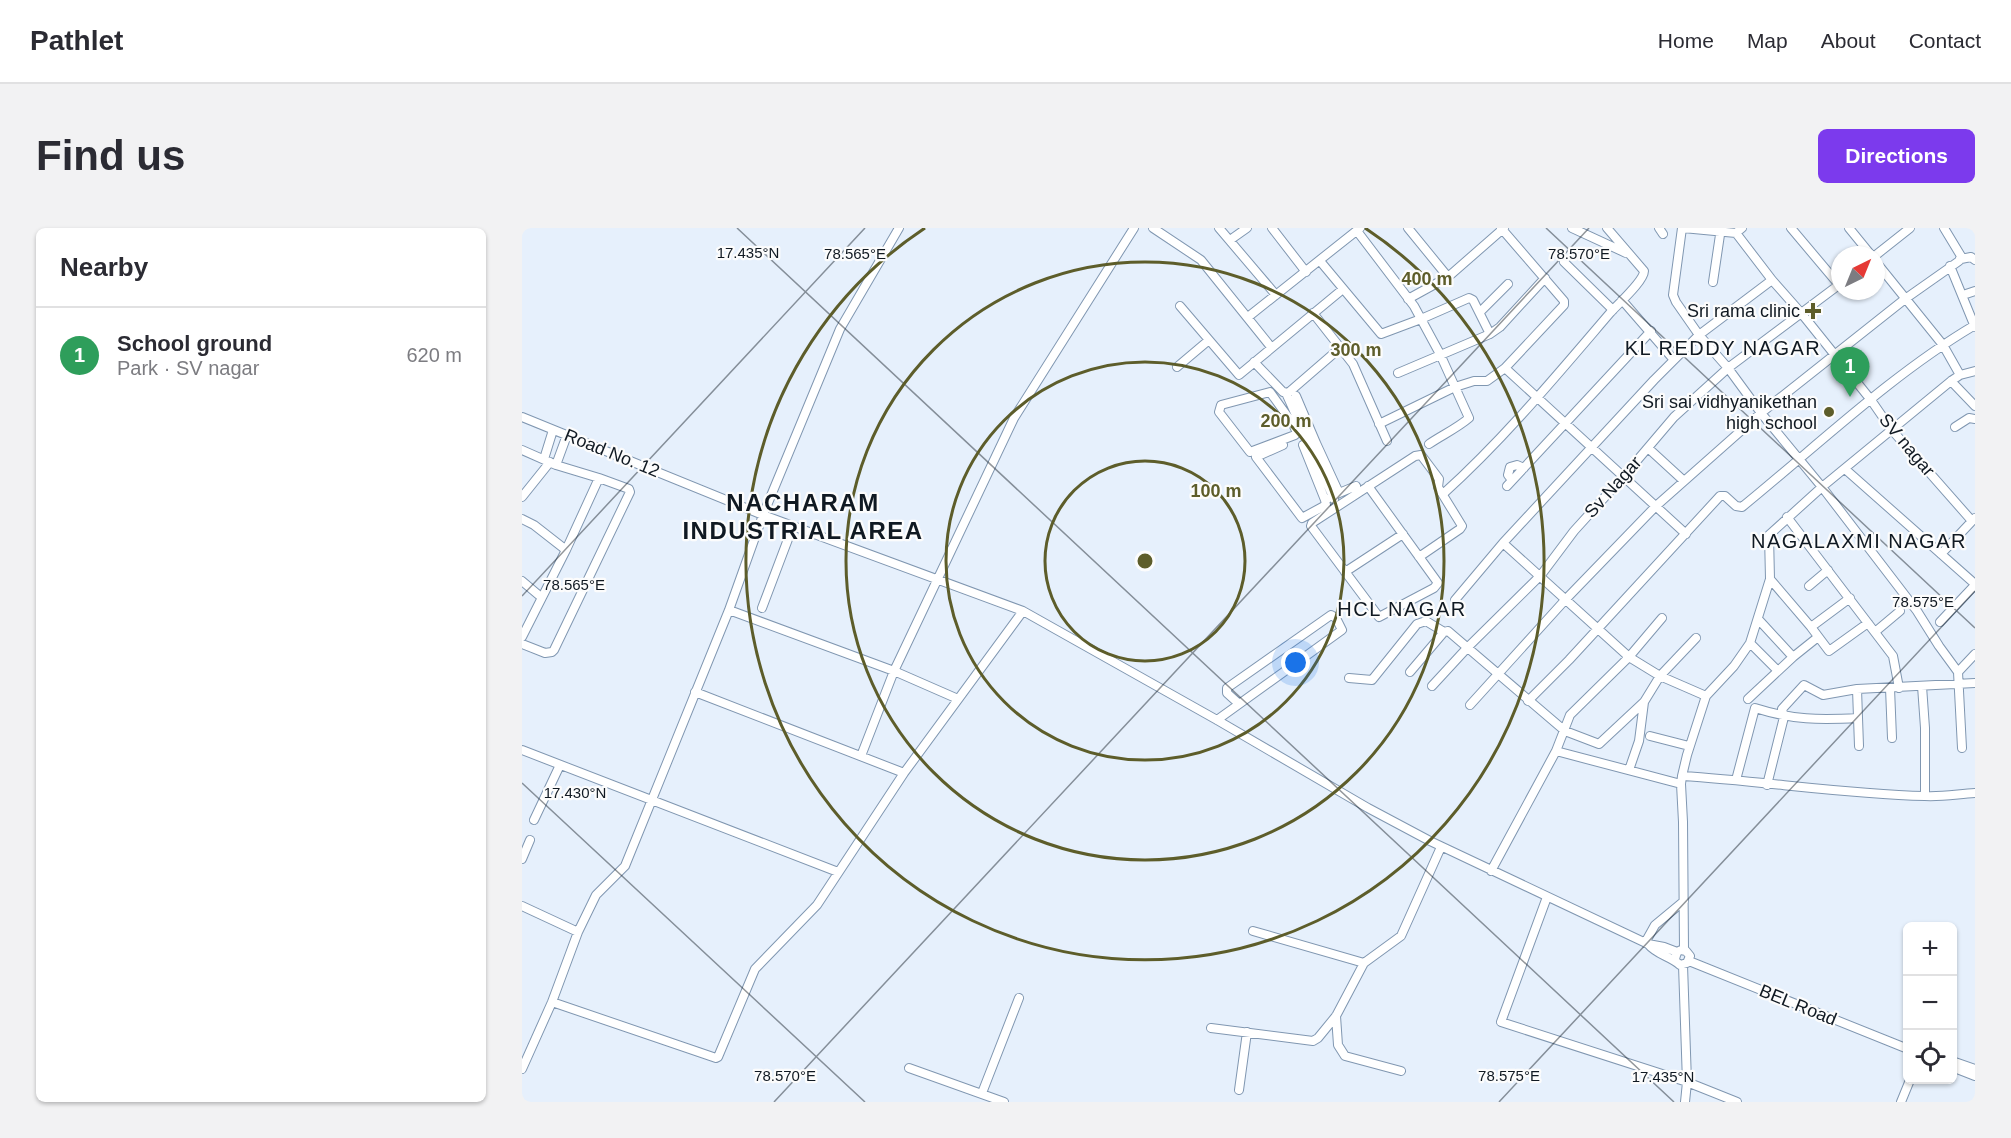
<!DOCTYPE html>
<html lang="en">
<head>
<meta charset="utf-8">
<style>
  :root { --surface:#fff; --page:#f2f2f3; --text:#2b2b33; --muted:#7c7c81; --line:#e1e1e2; --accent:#7c3aed }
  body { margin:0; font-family:Arial,sans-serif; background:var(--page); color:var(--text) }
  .controls { position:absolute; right:18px; bottom:18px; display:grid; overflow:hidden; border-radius:9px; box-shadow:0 2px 4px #0004 }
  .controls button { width:54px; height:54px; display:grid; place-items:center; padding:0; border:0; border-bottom:2px solid var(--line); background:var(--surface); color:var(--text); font:30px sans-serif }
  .compass { position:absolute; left:1309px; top:18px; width:54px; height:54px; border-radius:50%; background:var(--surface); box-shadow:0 2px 4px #0004; rotate:43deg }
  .you { position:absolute; left:774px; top:435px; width:21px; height:21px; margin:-15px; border:4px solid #fff; border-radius:50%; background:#1a73e8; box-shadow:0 0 0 9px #1a73e833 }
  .badge { display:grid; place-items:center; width:39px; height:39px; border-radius:50%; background:var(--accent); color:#fff; font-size:20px; font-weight:700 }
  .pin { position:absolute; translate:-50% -50px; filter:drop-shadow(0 2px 3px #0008) }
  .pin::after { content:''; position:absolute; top:32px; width:21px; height:18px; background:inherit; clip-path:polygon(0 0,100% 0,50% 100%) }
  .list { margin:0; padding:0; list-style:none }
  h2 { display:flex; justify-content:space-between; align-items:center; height:78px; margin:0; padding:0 24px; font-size:26px }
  h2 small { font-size:20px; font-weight:400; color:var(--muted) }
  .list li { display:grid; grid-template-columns:39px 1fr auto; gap:18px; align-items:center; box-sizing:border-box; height:96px; padding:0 24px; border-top:2px solid var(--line) }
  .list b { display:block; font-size:22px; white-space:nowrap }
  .list p { margin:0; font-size:20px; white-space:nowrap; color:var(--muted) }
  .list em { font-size:20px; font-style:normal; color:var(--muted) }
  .icon { flex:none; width:33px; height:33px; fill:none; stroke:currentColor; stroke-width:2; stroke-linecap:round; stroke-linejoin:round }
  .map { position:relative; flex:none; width:1453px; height:874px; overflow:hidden; border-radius:9px }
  header { display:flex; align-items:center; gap:36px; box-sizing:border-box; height:84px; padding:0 30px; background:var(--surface); border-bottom:2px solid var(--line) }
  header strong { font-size:28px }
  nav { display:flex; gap:33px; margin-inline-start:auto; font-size:21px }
  .intro { display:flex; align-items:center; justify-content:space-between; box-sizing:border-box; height:144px; padding:0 36px }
  h1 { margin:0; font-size:42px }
  .button { padding:15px 27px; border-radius:9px; background:var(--accent); color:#fff; font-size:21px; font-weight:700 }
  main { display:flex; gap:36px; padding:0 36px }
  aside { flex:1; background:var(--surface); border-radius:9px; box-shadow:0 2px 4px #0004 }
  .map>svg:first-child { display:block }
</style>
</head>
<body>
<header>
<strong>Pathlet</strong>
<nav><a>Home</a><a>Map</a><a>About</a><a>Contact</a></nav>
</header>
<div class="intro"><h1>Find us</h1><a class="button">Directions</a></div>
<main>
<aside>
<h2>Nearby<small></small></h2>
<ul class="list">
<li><span class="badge" style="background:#2e9e5b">1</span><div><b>School ground</b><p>Park · SV nagar</p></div><em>620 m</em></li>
</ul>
</aside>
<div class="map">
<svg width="1453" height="874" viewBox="0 0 1453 874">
  <rect width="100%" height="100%" fill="#e6f0fc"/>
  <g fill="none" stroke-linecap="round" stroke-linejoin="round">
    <!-- minor casing -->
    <g stroke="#8097b1" stroke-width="10">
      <path id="minor" d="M 631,0 L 679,32 L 749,119
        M 697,0 L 754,67
        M 750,0 L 784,44
        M 886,0 L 926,49
        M 1050,0 L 1104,25
        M 1137,0 L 1141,6
        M 1160,0 L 1151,67 L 1154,74 L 1177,107 L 1206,140 L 1239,185 L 1300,259 L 1395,383 L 1417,418 L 1436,444 L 1440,520
        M 1161,0 L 1214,5
        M 1220,0 L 1214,5 L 1250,52 L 1280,86 L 1349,172 L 1369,201 L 1450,293
        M 1269,0 L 1317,57
        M 1327,0 L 1349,27
        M 835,3 L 892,78 L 918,126 L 947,190 C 934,201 920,207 907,216
        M 708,12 L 725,0
        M 1354,27 L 1388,0
        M 1439,31 L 1449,29 L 1453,32
        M 798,33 L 859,106 L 899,91 L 947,70 L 951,72 L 968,106
        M 1042,34 L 1091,82
        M 1354,34 L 1421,117 L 1438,147
        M 1428,38 L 1453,99
        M 1191,54 L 1199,0
        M 1441,67 L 1453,63
        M 886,71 L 926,49 L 982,0
        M 1100,72 L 1152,132
        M 658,78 L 717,147 L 821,61
        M 958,84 L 986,56
        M 791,85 L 831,136 L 865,213
        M 726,89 L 838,0
        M 732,134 L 761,164 L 766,165 L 818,120
        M 655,139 L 687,112
        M 983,140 L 1164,306
        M 876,145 L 968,106 L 978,99 L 1023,50
        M 1429,153 L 1453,178
        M 764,165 L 812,271
        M 774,168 L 794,215
        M 0,189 L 241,287 L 501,383 L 695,492 L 846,580 L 908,613 L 1126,716 L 1142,719 L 1155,724
        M 771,196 L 775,205 L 773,207 L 728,224 L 697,184 L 699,177 L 748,164 L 771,196 L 777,194
        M 857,196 L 933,159 L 952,153 L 965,153 L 983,140 L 1042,77 L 1042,73 L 979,0
        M 1433,199 L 1447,190 L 1453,191
        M 761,217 L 734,229 L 780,290 L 804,277 L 803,272
        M 1126,220 L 1162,253
        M 0,222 L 34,237 L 77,250
        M 22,231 L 31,202
        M 34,237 L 45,207
        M 1323,241 L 1453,356
        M 990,252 L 986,247 L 988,239 L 995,237 L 1002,240
        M 846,258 L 916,355 L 912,360 L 857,389 L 789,298 L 790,295 L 893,228 L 899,227 L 917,251 L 916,259 L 940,298 L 938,301 L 897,329
        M 985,258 L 1129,103
        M 817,265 L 803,272 L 781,217 L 794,215 L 817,265 L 834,258
        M 921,266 C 982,211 1035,147 1088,85 C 1096,76 1122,53 1122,43 L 1085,0
        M 0,269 L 28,234
        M 1265,289 L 1371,428 L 1377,460
        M 0,291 L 12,297 L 44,322
        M 981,315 L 1107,429 L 1138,448 L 1184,468
        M 1419,326 L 1453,290
        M 823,344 L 881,306
        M 1248,351 L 1289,399 L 1307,423 L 1346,395
        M 0,353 L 19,369
        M 1287,358 L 1306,342
        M 933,372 L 981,315 L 1132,152 L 1177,107 L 1250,52
        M 240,380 L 271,298
        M 207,382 L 372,443 L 436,471
        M 1418,394 L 1453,357
        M 1289,399 L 1328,370
        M 1353,404 L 1378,383
        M 0,409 L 44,322 L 77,250 L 107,261 L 108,264 L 32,422 L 30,424 L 23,425 L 0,416
        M 1228,415 L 1253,440
        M 1271,429 L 1296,409
        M 888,444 L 922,404 L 926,403 L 1043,503 L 1077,516 L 1122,474 L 1138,448 L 1174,410
        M 1436,444 L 1453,426
        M 827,450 L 850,452 L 895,396 L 904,393 L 922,404
        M 910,458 L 946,419 L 1019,347 L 1052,303 L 1101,249 L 1152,189 L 1206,140 L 1318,56
        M 1400,458 L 1403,500 L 1403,568
        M 1368,460 L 1370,510
        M 1335,461 L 1337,518
        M 173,464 L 382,545
        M 1226,471 L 1271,429 L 1236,391
        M 1006,473 L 1047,432 L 1198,268 L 1203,268 L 1214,278 L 1220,279 C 1295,218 1370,146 1453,97
        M 948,477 L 1044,371 L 1134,278 L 1239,185 L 1383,71 L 1437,33 L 1439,28 L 1422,0
        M 695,492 L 820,402 L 814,390 L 809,387 L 705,460 L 705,465 L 716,475
        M 1128,508 L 1167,518
        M 0,522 L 316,644
        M 1034,523 L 1048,487 L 1107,429 L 1140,390
        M 339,528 L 372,443 L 492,190 L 612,0
        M 1107,542 L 1117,513 L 1122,474
        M 1160,548 C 1241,553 1322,566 1403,568 C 1419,569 1436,566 1453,565
        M 1214,552 L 1233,480 C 1271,492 1297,492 1336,490
        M 1245,557 L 1262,489 L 1260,481 L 1282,457 L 1301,467 L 1335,461 L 1453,455
        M 12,592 L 38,537
        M 0,631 L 8,612
        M 969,643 L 1034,523 L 1159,556
        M 1025,669 L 979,794 L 1165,854 L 1215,874
        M 0,678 L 56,704
        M 731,703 L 842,735
        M 1123,715 L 1133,697 L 1162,673
        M 1126,716 C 1135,727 1148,728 1158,737 L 1165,735 L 1168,728 L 1164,723 L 1159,722 L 1155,724 L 1153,731
        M 1162,722 L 1161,594 L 1159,556 L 1160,548 L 1165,527 L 1184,468 L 1212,438 L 1228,415 L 1248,351 L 1247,307 L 1300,259 L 1429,153 L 1438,147 L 1453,143
        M 1167,733 L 1386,821
        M 1161,737 L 1165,854 L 1163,874
        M 30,774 L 194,830 L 196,829 L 233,741 L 295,677 L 382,545 L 501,383
        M 814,788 L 816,817 L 823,828 L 879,843
        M 689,800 L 791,813 L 796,810 L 814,788 L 842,735 L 879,708 L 919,619
        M 1430,833 L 1453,841
        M 1430,839 L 1453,848
        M 387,840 L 482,874
        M 0,841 L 30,774 L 56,704 L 74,667 L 103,638 L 207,382 L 241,287 L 318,101 L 377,0
        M 717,862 L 725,804
        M 460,865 L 497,770
        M 1379,874 L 1388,852"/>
    </g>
    <!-- minor -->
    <use href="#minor" stroke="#fff" stroke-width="8"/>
  </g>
  <!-- ticks -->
  <path fill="none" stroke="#101922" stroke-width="1.5" stroke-opacity="0.45" d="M 215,0 L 1152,874M 1024,0 L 1453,400M 0,368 L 343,0M 0,555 L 343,874M 252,874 L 1067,0M 977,874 L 1453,363"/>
  <!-- distance rings -->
  <g fill="none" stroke="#5d5d2a" stroke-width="3">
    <circle cx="623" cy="333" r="100"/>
    <circle cx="623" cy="333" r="199"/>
    <circle cx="623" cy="333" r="299"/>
    <path d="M843 0A399 399 0 1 1 403 0"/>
  </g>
  <!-- markers -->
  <g fill="#5d5d2a" stroke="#fcfcfc" stroke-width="2">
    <path d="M1288 74h6v6h6v6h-6v6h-6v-6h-6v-6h6z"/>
    <circle cx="1307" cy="184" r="6"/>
  </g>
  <g text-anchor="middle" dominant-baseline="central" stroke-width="4.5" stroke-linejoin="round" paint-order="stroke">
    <!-- poi labels -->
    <g font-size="18" fill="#101922" stroke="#fcfcfc" text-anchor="end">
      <text x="1278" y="83">Sri rama clinic</text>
      <text x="1295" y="174">Sri sai vidhyanikethan<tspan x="1295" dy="21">high school</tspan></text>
    </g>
    <!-- street labels -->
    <g font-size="18" fill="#101922" stroke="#fcfcfc">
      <text transform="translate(1385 217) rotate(50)">SV nagar</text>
      <text transform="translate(90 225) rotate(22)">Road No. 12</text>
      <text transform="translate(1091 259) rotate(-48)">Sv Nagar</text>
      <text transform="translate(1276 777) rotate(22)">BEL Road</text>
    </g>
    <!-- neighbourhood labels -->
    <g font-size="20" letter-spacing="1.5" fill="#101922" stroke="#fcfcfc">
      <text x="1201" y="120">KL REDDY NAGAR</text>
      <text x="1337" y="313">NAGALAXMI NAGAR</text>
      <text x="880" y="381">HCL NAGAR</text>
    </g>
    <!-- district labels -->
    <g font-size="24" font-weight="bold" letter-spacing="1.5" fill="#101922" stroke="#fcfcfc">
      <text x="281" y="274">NACHARAM<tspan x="281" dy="28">INDUSTRIAL AREA</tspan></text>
    </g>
  </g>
  <g font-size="15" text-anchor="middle" fill="#101922" stroke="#fcfcfc" stroke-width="4.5" stroke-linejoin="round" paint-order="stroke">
    <text x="226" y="30">17.435°N</text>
    <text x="1057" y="31">78.570°E</text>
    <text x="333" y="31">78.565°E</text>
    <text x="52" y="362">78.565°E</text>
    <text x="1401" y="379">78.575°E</text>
    <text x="53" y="570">17.430°N</text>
    <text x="263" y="853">78.570°E</text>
    <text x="987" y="853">78.575°E</text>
    <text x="1141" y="854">17.435°N</text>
  </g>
  <circle cx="623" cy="333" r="9" fill="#5d5d2a" stroke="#fcfcfc" stroke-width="3"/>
  <g font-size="18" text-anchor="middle" font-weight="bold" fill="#5d5d2a" stroke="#fcfcfc" stroke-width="4.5" stroke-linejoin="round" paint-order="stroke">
    <text x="905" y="57">400 m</text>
    <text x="834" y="128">300 m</text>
    <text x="764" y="199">200 m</text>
    <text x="694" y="269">100 m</text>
  </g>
</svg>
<div class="controls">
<button>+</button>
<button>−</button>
<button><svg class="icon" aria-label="locate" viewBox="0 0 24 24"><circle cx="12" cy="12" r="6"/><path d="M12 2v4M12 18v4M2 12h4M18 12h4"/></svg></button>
</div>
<svg class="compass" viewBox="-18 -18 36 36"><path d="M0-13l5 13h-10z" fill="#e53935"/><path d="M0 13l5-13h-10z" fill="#7c7c81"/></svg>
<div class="you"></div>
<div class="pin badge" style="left:1328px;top:169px;background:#2e9e5b">1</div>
</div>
</main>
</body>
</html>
